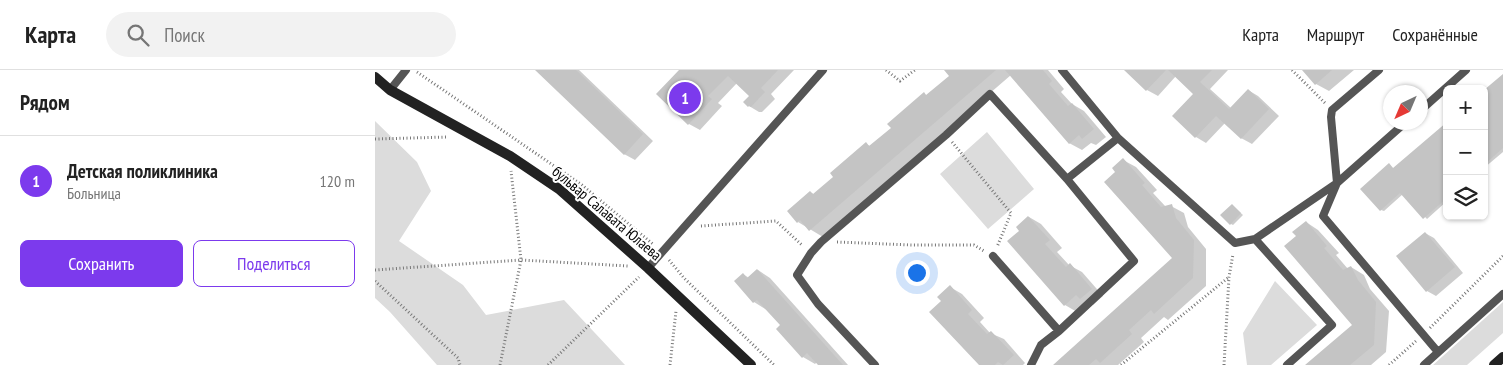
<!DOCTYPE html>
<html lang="ru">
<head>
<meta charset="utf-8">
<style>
  :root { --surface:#fff; --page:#f2f2f2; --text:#222; --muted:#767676; --line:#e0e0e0; --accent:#7c3aed }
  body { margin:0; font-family:"PT Sans Narrow",sans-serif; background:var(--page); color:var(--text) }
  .controls { position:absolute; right:15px; top:15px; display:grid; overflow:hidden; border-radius:8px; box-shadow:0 1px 4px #0004 }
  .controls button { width:45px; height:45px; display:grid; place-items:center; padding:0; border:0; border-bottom:1px solid var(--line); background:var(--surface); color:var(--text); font:25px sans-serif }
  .compass { position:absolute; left:1008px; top:15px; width:45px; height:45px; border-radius:50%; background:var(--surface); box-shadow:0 1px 4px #0004; rotate:224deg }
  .you { position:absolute; left:541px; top:202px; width:18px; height:18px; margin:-12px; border:4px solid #fff; border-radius:50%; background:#1a73e8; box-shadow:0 0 0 8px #1a73e833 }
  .badge { display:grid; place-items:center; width:32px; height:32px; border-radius:50%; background:var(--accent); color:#fff; font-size:16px; font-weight:700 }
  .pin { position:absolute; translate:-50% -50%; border:2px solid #fff; box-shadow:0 1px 5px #0006 }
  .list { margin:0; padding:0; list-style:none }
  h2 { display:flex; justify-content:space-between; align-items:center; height:65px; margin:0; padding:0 20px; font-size:21px }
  h2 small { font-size:16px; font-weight:400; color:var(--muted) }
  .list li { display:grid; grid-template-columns:32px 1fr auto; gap:15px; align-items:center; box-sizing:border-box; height:90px; padding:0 20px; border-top:1px solid var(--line) }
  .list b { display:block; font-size:19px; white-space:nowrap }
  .list p { margin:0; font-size:16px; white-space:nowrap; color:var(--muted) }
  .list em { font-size:16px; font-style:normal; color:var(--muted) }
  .actions { display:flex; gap:10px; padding:15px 20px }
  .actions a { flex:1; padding:11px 0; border:1px solid var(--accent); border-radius:8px; text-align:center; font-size:18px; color:var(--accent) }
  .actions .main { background:var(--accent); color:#fff }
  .icon { flex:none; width:28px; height:28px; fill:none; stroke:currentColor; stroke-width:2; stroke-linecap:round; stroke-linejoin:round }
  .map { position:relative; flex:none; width:1128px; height:295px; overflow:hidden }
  header { display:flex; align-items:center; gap:30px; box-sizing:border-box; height:70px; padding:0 25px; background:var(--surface); border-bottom:1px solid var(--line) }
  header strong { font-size:24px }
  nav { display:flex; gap:28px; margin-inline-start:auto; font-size:18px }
  .search { width:350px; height:45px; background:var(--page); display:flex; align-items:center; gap:12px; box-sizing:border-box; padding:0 18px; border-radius:28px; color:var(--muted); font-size:19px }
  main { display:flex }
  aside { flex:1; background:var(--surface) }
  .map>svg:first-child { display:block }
</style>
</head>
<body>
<header>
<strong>Карта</strong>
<div class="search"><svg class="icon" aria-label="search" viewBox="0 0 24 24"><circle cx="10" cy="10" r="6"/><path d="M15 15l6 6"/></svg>Поиск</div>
<nav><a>Карта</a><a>Маршрут</a><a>Сохранённые</a></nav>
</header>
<main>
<aside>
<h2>Рядом<small></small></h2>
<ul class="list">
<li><span class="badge">1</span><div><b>Детская поликлиника</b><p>Больница</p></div><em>120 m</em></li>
</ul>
<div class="actions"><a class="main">Сохранить</a><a>Поделиться</a></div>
</aside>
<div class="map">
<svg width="1128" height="295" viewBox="0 0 1128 295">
  <rect width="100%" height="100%" fill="#fff"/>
  <!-- green -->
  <path fill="#dcdcdc" d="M 0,51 L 42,92 L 56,121 L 24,171 L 88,215 L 111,245 L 189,230 L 250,295 L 62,295 L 15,242 L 0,228 Z
    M 612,62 L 659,119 L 613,159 L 565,104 Z
    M 900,211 L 942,255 L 896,295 L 872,295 L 868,263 Z
    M 1128,232 L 1128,263 L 1092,295 L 1058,295 Z"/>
  <!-- shadow -->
  <path fill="#0003" d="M 162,0 L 204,0 L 278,71 L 260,90 L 249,84 Z
    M 306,0 L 419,0 L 396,24 L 400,29 L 387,42 L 384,42 L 374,36 L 376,26 L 362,13 L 343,33 L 347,36 L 325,60 L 314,54 Z
    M 571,0 L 673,0 L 689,19 L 686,22 L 697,34 L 709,41 L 731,67 L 721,75 L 716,73 L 707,80 L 694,73 L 636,5 L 448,167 L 423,152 L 435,122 L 440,125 L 460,107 L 491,74 L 495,76 L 517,58 L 549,24 L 553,26 L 576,6 Z
    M 752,0 L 853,0 L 835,19 L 856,38 L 873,20 L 883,26 L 904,46 L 877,74 L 866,68 L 850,53 L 831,73 L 821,67 L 820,24 L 801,6 L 783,26 L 772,20 Z
    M 929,0 L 979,0 L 954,21 L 941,14 Z
    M 1128,5 L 1128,82 L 1109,98 L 1109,21 Z
    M 1072,54 L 1072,131 L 1052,149 L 1028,124 L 1009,141 L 1006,140 L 1014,95 L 1019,99 Z
    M 748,90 L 761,97 L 782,120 L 778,123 L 791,137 L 796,136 L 809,143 L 813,157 L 831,179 L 831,216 L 793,250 L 789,247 L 766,268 L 769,272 L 743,295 L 680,295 L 799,188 L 742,102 Z
    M 857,135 L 868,145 L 858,155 L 856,154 Z
    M 654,147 L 666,154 L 687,178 L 682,182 L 694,195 L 707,202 L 728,226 L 718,235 L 713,233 L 702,242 L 690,235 L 646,161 Z
    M 931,152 L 943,160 L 964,183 L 961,185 L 973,199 L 976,197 L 989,205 L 995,219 L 1014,241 L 1011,282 L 996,295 L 931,295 L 979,255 L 922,166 Z
    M 1050,163 L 1059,168 L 1088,203 L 1061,226 L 1052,221 Z
    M 383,200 L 395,208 L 473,295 L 444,295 L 442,292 L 440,294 L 428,287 L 407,255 L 392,240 L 379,232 L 361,211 L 368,204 L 374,208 Z
    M 575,217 L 587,224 L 609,248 L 605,252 L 615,263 L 629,269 L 650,293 L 648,295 L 606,295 L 568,231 Z"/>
  <!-- building -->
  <path fill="#c4c4c4" d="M 160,0 L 201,0 L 268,64 L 249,85 Z
    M 304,0 L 403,0 L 386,18 L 390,22 L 376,37 L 374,36 L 373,37 L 368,32 L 374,26 L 353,6 L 333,26 L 337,29 L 313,55 L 281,24 Z
    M 569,0 L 621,0 L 434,161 L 425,150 L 422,153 L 412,141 L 435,121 L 438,124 L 458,107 L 455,103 L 491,72 L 494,76 L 516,58 L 512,54 L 549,22 L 551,25 L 574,6 Z
    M 630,0 L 668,0 L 677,11 L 674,14 L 693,36 L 697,33 L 719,59 L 707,69 L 704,65 L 694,74 Z
    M 749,0 L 791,0 L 771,21 Z
    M 793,0 L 837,0 L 825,12 L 854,39 L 873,19 L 894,39 L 866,69 L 841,46 L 820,68 L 797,46 L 818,24 Z
    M 927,0 L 957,0 L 940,15 Z
    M 1128,4 L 1128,78 L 1109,95 L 1109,20 Z
    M 1072,52 L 1072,128 L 1048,149 L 1025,123 L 1005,141 L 985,119 L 1014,93 L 1018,98 Z
    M 748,88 L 770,113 L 767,115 L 786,137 L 797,134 L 801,148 L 819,170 L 818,208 L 779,244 L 776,240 L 754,260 L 757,264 L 725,293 L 721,289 L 714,295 L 678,295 L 797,188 L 729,112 L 740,102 L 737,98 Z
    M 857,134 L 866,143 L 855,155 L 845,145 Z
    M 653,146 L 675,170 L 670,174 L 691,197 L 695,193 L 717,219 L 705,229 L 701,225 L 689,236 L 632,171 L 644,161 L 641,157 Z
    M 931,151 L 952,176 L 949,178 L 968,200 L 976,196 L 983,210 L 1001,232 L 999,275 L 975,295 L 930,295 L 977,255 L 909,176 L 921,166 L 917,162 Z
    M 1050,162 L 1080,197 L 1051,222 L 1021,186 Z
    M 382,199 L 468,295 L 443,295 L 432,283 L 427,288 L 401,259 L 405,255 L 382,230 L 378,233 L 359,211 L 368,203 L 372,208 Z
    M 575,215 L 597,240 L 593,244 L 612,264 L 616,261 L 639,285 L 628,295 L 623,292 L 620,295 L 604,295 L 554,242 L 566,231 L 562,227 Z"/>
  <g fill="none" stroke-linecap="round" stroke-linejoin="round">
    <!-- path -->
    <path stroke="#777" stroke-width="3" stroke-dasharray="1 2.5" stroke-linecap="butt" d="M 511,0 L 525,11 L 540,0
      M 917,0 L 950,33
      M 42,2 L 207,115 L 279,175
      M 0,69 L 73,67
      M 577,72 L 636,143 L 622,177
      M 326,156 L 401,151 L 428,176
      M 462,172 L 536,175 L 599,175 L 609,181
      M 294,190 L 309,208 L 399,295
      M 0,200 L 146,190 L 253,196
      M 0,211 L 83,288 L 85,295
      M 1055,258 L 1128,186
      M 125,295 L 146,190 L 136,101
      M 173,295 L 264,207
      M 295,295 L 301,241
      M 746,295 L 854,207
      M 849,295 L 854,207 L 858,184
      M 1014,295 L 1041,271"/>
    <!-- lane -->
    <path stroke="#555" stroke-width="8" d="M 687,0 L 743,68
      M 1004,0 L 957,40 L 956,47 L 962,113 L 948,146 L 1063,282
      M 15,20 L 31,0
      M 1046,40 L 1091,0
      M 618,186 L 684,261
      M 273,198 L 448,0
      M 500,295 L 443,234 L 422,205 L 436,183 L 446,172 L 571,65 L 615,24 L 692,109 L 743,68 L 860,173 L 880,169
      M 656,295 L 666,275 L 684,261 L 759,191 L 692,109
      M 912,295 L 957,255 L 880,169 L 962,113 L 1031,52
      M 1049,295 L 1128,224"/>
    <!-- secondary -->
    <path stroke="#222" stroke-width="10" d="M 0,7 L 15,20 L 135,86 L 184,119 L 273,198 L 376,295
      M 1119,295 L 1128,287"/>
  </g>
  <g text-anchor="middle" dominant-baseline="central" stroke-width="4" stroke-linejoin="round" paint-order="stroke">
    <!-- street labels -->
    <g font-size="15" fill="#000" stroke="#fff">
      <text transform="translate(232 143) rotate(40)">бульвар Салавата Юлаева</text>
    </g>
  </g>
</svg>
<div class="controls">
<button>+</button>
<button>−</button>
<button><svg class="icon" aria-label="layers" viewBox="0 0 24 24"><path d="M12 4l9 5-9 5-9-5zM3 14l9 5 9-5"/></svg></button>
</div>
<svg class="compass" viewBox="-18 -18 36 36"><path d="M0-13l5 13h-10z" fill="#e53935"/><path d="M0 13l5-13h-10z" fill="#767676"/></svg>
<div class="you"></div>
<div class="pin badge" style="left:310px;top:28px">1</div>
</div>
</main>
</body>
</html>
